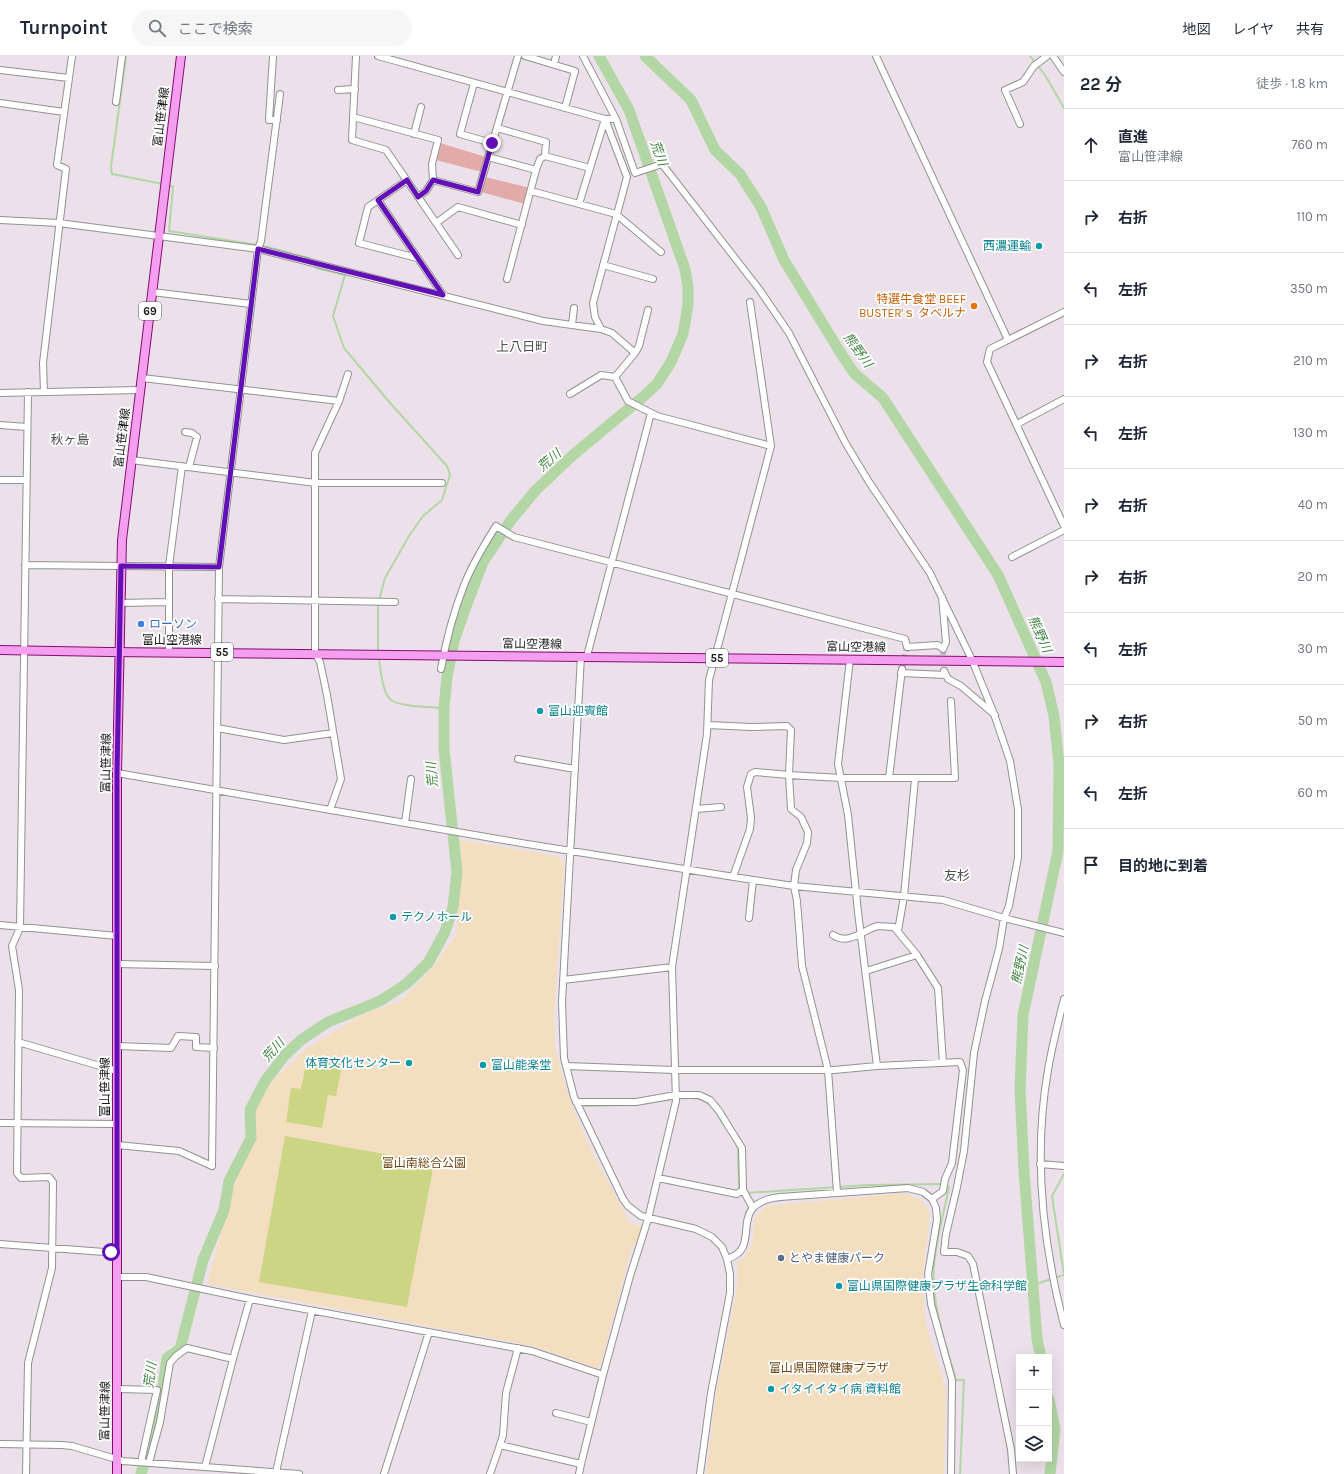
<!DOCTYPE html>
<html lang="ja">
<head>
<meta charset="utf-8">
<style>
  :root { --surface:#fff; --page:#f6f6f7; --text:#1f2937; --muted:#747a83; --line:#e0e1e3 }
  body { margin:0; font-family:Karla,"Noto Sans JP",sans-serif; background:var(--page); color:var(--text) }
  .controls { position:absolute; right:12px; bottom:12px; display:grid; overflow:hidden; border-radius:0px; box-shadow:0 4px 16px #0002 }
  .controls button { width:36px; height:36px; display:grid; place-items:center; padding:0; border:0; border-bottom:1px solid var(--line); background:var(--surface); color:var(--text); font:20px sans-serif }
  .stop { position:absolute; width:12px; height:12px; margin:-9px; border:3px solid #6210b5; border-radius:50%; background:#fff }
  .stop.end { background:#6210b5; border-color:#fff; box-shadow:0 1px 4px #0008 }
  .list { margin:0; padding:0; list-style:none }
  h2 { display:flex; justify-content:space-between; align-items:center; height:52px; margin:0; padding:0 16px; font-size:17px }
  h2 small { font-size:13px; font-weight:400; color:var(--muted) }
  .list li { display:grid; grid-template-columns:26px 1fr auto; gap:12px; align-items:center; box-sizing:border-box; height:72px; padding:0 16px; border-top:1px solid var(--line) }
  .list b { display:block; font-size:15px; white-space:nowrap }
  .list p { margin:0; font-size:13px; white-space:nowrap; color:var(--muted) }
  .list em { font-size:13px; font-style:normal; color:var(--muted) }
  .icon { flex:none; width:22px; height:22px; fill:none; stroke:currentColor; stroke-width:2; stroke-linecap:round; stroke-linejoin:round }
  .map { position:relative; flex:none; width:1064px; height:1418px; overflow:hidden }
  header { display:flex; align-items:center; gap:24px; box-sizing:border-box; height:56px; padding:0 20px; background:var(--surface); border-bottom:1px solid var(--line) }
  header strong { font-size:19px }
  nav { display:flex; gap:22px; margin-inline-start:auto; font-size:14px }
  .search { width:280px; height:36px; background:var(--page); display:flex; align-items:center; gap:10px; box-sizing:border-box; padding:0 14px; border-radius:22px; color:var(--muted); font-size:15px }
  main { display:flex }
  aside { flex:1; background:var(--surface) }
  .map>svg:first-child { display:block }
</style>
</head>
<body>
<header>
<strong>Turnpoint</strong>
<div class="search"><svg class="icon" aria-label="search" viewBox="0 0 24 24"><circle cx="10" cy="10" r="6"/><path d="M15 15l6 6"/></svg>ここで検索</div>
<nav><a>地図</a><a>レイヤ</a><a>共有</a></nav>
</header>
<main>
<div class="map">
<svg width="1064" height="1418" viewBox="0 0 1064 1418">
  <rect width="100%" height="100%" fill="#ece1ea"/>
  <!-- grass -->
  <path fill="#e3aaaa" d="M 440,87 L 486,101 L 482,116 L 436,104 Z
    M 485,121 L 530,132 L 525,148 L 481,136 Z"/>
  <!-- park -->
  <path fill="#f4dec0" d="M 460,784 L 557,800 L 564,806 L 554,962 L 555,991 L 562,1018 L 576,1060 L 595,1102 L 630,1167 L 642,1170 L 638,1186 L 632,1190 L 600,1311 L 596,1312 L 532,1290 L 207,1228 L 224,1166 L 232,1127 L 255,1086 L 253,1058 L 270,1027 L 307,992 L 362,959 L 402,944 L 433,911 L 456,879 L 460,830 Z
    M 905,1137 L 922,1145 L 930,1157 L 922,1228 L 926,1269 L 946,1333 L 944,1418 L 706,1418 L 716,1338 L 736,1237 L 738,1217 L 737,1207 L 744,1202 L 752,1187 L 755,1161 L 766,1150 Z"/>
  <!-- pitch -->
  <path fill="#ccd584" d="M 308,999 L 343,1005 L 336,1040 L 328,1039 L 322,1072 L 286,1066 L 291,1032 L 301,1033 Z
    M 285,1080 L 434,1107 L 407,1251 L 259,1226 Z"/>
  <g fill="none" stroke-linecap="round" stroke-linejoin="round">
    <!-- stream -->
    <path stroke="#b2d6a4" stroke-width="2" d="M 126,0 L 111,111 L 112,118 L 163,128
      M 1030,0 L 1045,19 L 1064,52
      M 168,129 L 173,131 L 169,175 L 263,190 L 309,202 L 311,205
      M 314,208 L 316,212 L 345,219 L 333,260 L 344,292 L 391,348 L 447,410 L 450,419 L 442,444 L 423,460 L 409,480 L 385,522 L 378,548 L 378,596
      M 379,602 C 380,612 382,634 389,642 C 395,651 432,651 444,652
      M 639,1048 C 655,1047 689,1038 702,1044 C 712,1048 718,1059 723,1068
      M 585,1050 L 629,1049
      M 736,1088 L 738,1093 L 739,1134 L 740,1135
      M 746,1137 L 868,1129 L 945,1128 L 949,1131 C 944,1157 936,1183 934,1210 C 931,1249 946,1287 956,1324 L 964,1324 L 960,1418
      M 1033,1229 L 1064,1219 L 1052,1140 L 1064,1118"/>
    <!-- river -->
    <path stroke="#b2d6a4" stroke-width="11" d="M 645,0 L 691,44 L 715,94 L 740,118 L 761,151 L 784,204 L 840,296 L 854,317 L 883,342 L 998,519 L 1046,626 L 1054,660 L 1059,708 L 1058,795 L 1023,959 L 1020,1033 L 1024,1115 L 1037,1283 L 1041,1301
      M 1049,1343 L 1055,1373 L 1050,1418
      M 141,1418 L 160,1350 L 167,1302 L 180,1293 L 203,1204 L 224,1154 L 229,1125 L 251,1082 L 250,1054 L 265,1025 L 285,999 L 301,984 L 328,966 L 380,945 L 406,928 L 428,907 L 445,876 L 453,851 L 457,816 L 444,693 L 444,652 L 447,621 L 454,585 L 465,553 L 483,506 L 511,464 L 536,434 L 573,399 L 644,340 L 657,328 L 671,306 L 683,278 L 685,267 L 688,248 L 688,231 L 685,213 L 629,54 L 599,0"/>
    <!-- minor-tunnel -->
    <path stroke="#c2b9c1" stroke-width="6" stroke-dasharray="6 3" stroke-linecap="butt" d="M 943,593 L 944,615
      M 902,613 L 907,591"/>
    <!-- minor casing -->
    <g stroke="#929292" stroke-width="8">
      <path id="minor" d="M 273,0 L 269,64 L 277,64
        M 356,0 L 352,84 L 386,94 L 458,199
        M 378,0 L 605,63 L 616,63
        M 525,0 L 575,15 L 565,52
        M 583,0 L 616,63 L 635,117 L 662,108 L 759,233 L 789,277 L 846,388 L 869,426 L 930,517 L 972,604 L 994,658 L 1010,705 L 1018,753 L 1018,802 L 1009,850 L 1004,862 L 999,893 L 985,945 L 974,997 L 964,1095 L 957,1131 L 946,1178 L 944,1196 L 957,1196 L 968,1200 L 973,1208 L 1011,1393 L 1013,1418
        M 876,0 L 1008,284
        M 1053,0 L 1064,16
        M 554,8 L 556,0
        M 0,14 L 69,22
        M 474,27 L 460,78 L 492,87
        M 338,34 L 355,33
        M 116,46 L 122,0
        M 0,47 L 64,56
        M 353,61 L 438,84 L 432,108 L 433,124 L 426,135 L 418,141
        M 1020,68 L 1005,34 L 1023,26 L 1034,10 L 1047,0
        M 497,72 L 546,86 L 545,100 L 540,103 L 536,114 L 507,223
        M 414,78 L 421,51
        M 545,100 L 590,112
        M 488,101 L 536,114
        M 407,124 L 368,151 L 359,187 L 417,202
        M 433,124 L 478,136 L 518,0
        M 531,135 L 616,158 L 661,196
        M 378,144 L 443,239
        M 579,148 L 605,63
        M 0,164 L 59,167 L 258,193 L 543,265 L 601,273 L 612,277 L 635,297 L 615,321
        M 436,167 L 458,151 L 522,169
        M 603,209 L 653,223
        M 152,236 L 251,248
        M 1064,256 L 990,293 L 987,306 L 1064,470
        M 572,269 L 574,252
        M 601,273 L 595,261 L 593,247 L 627,121 L 605,63
        M 635,297 L 639,290 L 648,254
        M 615,321 L 628,345 L 657,360 L 771,390
        M 142,322 L 339,345 L 315,397 L 315,597 L 320,606 L 327,639 L 341,723 L 330,754
        M 44,336 L 43,307 L 66,113 L 57,109 L 72,0
        M 0,337 L 140,334
        M 570,338 L 601,319 L 615,321
        M 339,345 L 348,318
        M 1017,368 L 1064,343
        M 0,369 L 27,371
        M 185,376 L 192,377 L 197,381 L 189,411
        M 131,404 L 316,427 L 442,427
        M 0,424 L 26,424
        M 1012,501 L 1064,474
        M 25,509 L 219,511
        M 218,543 L 395,546
        M 169,546 L 169,510 L 182,410
        M 120,547 L 169,546 L 169,596
        M 581,600 L 562,946 L 564,1002 L 574,1041 L 623,1143 L 628,1150 L 641,1160 L 696,1173 L 712,1181 L 722,1191 L 727,1203 L 730,1218 L 730,1237 L 711,1337 L 700,1418
        M 587,600 L 651,357
        M 850,603 L 838,708 L 848,759 L 858,856 L 877,1010
        M 441,613 C 446,585 453,558 463,532 C 471,510 484,489 496,470 L 514,481 L 905,583 L 907,591 L 938,589 L 943,593 L 946,586 L 942,541
        M 944,615 L 948,623 L 961,630 L 995,659
        M 901,617 L 946,619
        M 708,669 L 751,671 L 787,670 L 791,674 L 789,719 L 841,722 L 955,722 L 951,645
        M 217,672 L 284,684 L 333,677
        M 518,703 L 575,713
        M 117,717 L 521,787 L 753,824 L 794,830 L 943,844 L 1004,862 L 1064,877
        M 889,722 L 902,613
        M 696,753 L 721,751
        M 405,767 L 411,723
        M 733,821 L 750,773 L 751,762 L 747,731 L 751,718 L 755,716 L 789,719 L 791,753 L 801,761 L 808,776 L 807,787 L 796,814 L 794,830 L 797,845 L 802,910 L 828,1014 L 837,1136
        M 749,862 L 753,824
        M 0,869 L 117,880
        M 898,875 L 904,840 L 915,723
        M 833,879 C 849,890 864,873 878,870 C 883,870 889,871 894,871 L 917,899
        M 117,908 L 215,910
        M 866,915 L 917,899 L 938,932 L 943,1007
        M 563,924 L 672,911
        M 1064,943 C 1058,967 1052,990 1048,1014 C 1033,1100 1042,1185 1064,1269
        M 18,986 L 117,1015
        M 117,990 L 171,992 L 178,980 L 196,981 L 196,991 L 214,992
        M 566,1010 L 675,1014 L 834,1014 L 877,1010 L 960,1006 L 963,1014 L 952,1107 L 945,1123 L 943,1135 L 932,1143
        M 576,1046 L 636,1046 L 676,1039 L 699,1039 L 710,1044 L 719,1055 L 742,1092 L 743,1134
        M 0,1067 L 117,1068
        M 117,1089 L 179,1095 L 212,1110 L 219,511 L 258,193 L 261,185 L 280,38
        M 1040,1108 L 1064,1110
        M 658,1122 L 737,1138 L 743,1134 L 753,1152
        M 0,1188 L 117,1197
        M 727,1203 C 755,1195 740,1169 752,1153 C 759,1145 770,1142 780,1141 L 908,1132 L 923,1136 L 932,1143 L 936,1152 L 937,1164 L 928,1218 L 931,1248 L 952,1324 L 951,1418
        M 117,1221 L 146,1221 L 250,1243 L 532,1295 L 603,1319
        M 233,1303 L 250,1243
        M 118,1333 L 157,1334 L 141,1406
        M 556,1357 L 591,1366
        M 0,1388 L 62,1389 L 72,1390 L 123,1405 L 299,1418
        M 500,1389 L 503,1379 L 506,1337 L 518,1292
        M 149,1407 L 160,1366 L 170,1307 L 176,1300 L 187,1292 L 233,1303 L 205,1411
        M 276,1416 L 312,1255
        M 26,1418 L 28,1307 L 52,1212 L 53,1126 L 49,1121 L 21,1122 L 17,1117 L 19,934 L 12,890 L 20,872 L 28,336
        M 384,1418 L 429,1276
        M 490,1418 L 500,1389 L 581,1408
        M 579,1418 L 581,1408 L 603,1319 L 630,1220 L 648,1163 L 676,1045 L 672,911 L 707,678 L 709,624 L 771,390 L 750,246"/>
    </g>
    <!-- major casing -->
    <g stroke="#860c71" stroke-width="10">
      <path id="major" d="M 0,594 L 109,596 L 1064,606
        M 117,1418 L 117,717 L 122,484 L 181,0"/>
    </g>
    <!-- minor -->
    <use href="#minor" stroke="#fff" stroke-width="6"/>
    <!-- major -->
    <use href="#major" stroke="#f39eee" stroke-width="8"/>
  </g>
  <g fill="none" stroke-linecap="round" stroke-linejoin="round">
    <!-- route -->
    <path stroke="#6210b5" stroke-width="5" d="M 111,1196 L 117,1197 L 117,717 L 121,510 L 219,511 L 258,193 L 443,239 L 378,144 L 407,124 L 418,141 L 426,135 L 433,124 L 478,136 L 492,87"/>
  </g>
  <!-- markers -->
  <g fill="#0f9aa8" stroke="#fff" stroke-width="1.5">
    <circle cx="1039" cy="190" r="4"/>
    <circle cx="540" cy="655" r="4"/>
    <circle cx="393" cy="861" r="4"/>
    <circle cx="409" cy="1007" r="4"/>
    <circle cx="483" cy="1009" r="4"/>
    <circle cx="839" cy="1230" r="4"/>
    <circle cx="771" cy="1333" r="4"/>
  </g>
  <circle fill="#e8710a" stroke="#fff" stroke-width="1.5" cx="974" cy="250" r="4"/>
  <circle fill="#3f7fe0" stroke="#fff" stroke-width="1.5" cx="141" cy="568" r="4"/>
  <circle fill="#5c6f8a" stroke="#fff" stroke-width="1.5" cx="781" cy="1202" r="4"/>
  <g text-anchor="middle" dominant-baseline="central" stroke-width="3.5" stroke-linejoin="round" paint-order="stroke">
    <!-- shield labels -->
    <g fill="#fff" stroke="#5f5f5f" stroke-width="1">
      <rect x="139" y="246" width="22" height="18" rx="3"/>
      <rect x="211" y="587" width="22" height="18" rx="3"/>
      <rect x="706" y="593" width="22" height="18" rx="3"/>
    </g>
    <g font-size="11" font-weight="bold" fill="#1b1b1b">
      <text x="150" y="255">69</text>
      <text x="222" y="596">55</text>
      <text x="717" y="602">55</text>
    </g>
    <!-- street labels -->
    <g font-size="12" fill="#1b1b1b" stroke="#fff">
      <text transform="translate(161 61) rotate(-83)">富山笹津線</text>
      <text transform="translate(122 382) rotate(-83)">富山笹津線</text>
      <text x="172" y="584">富山空港線</text>
      <text transform="translate(532 588) rotate(1)">富山空港線</text>
      <text transform="translate(856 591) rotate(1)">富山空港線</text>
      <text transform="translate(106 707) rotate(-89)">富山笹津線</text>
      <text transform="translate(105 1031) rotate(-90)">富山笹津線</text>
      <text transform="translate(105 1355) rotate(-89)">富山笹津線</text>
    </g>
    <!-- culture labels -->
    <g font-size="12" fill="#0d838f" stroke="#fff" text-anchor="start">
      <text x="1031" y="190" text-anchor="end">西濃運輸</text>
      <text x="548" y="655">富山迎賓館</text>
      <text x="401" y="861">テクノホール</text>
      <text x="401" y="1007" text-anchor="end">体育文化センター</text>
      <text x="491" y="1009">富山能楽堂</text>
      <text x="847" y="1230">富山県国際健康プラザ生命科学館</text>
      <text x="779" y="1333">イタイイタイ病 資料館</text>
    </g>
    <!-- food labels -->
    <g font-size="12" fill="#c56008" stroke="#fff" text-anchor="end">
      <text x="966" y="243">特選牛食堂 BEEF<tspan x="966" dy="14">BUSTER'ｓ タベルナ</tspan></text>
    </g>
    <!-- shop labels -->
    <g font-size="12" fill="#366cbe" stroke="#fff" text-anchor="start">
      <text x="149" y="568">ローソン</text>
    </g>
    <!-- park labels -->
    <g font-size="12" fill="#6e4814" stroke="#fff">
      <text x="424" y="1107">富山南総合公園</text>
      <text x="829" y="1312">富山県国際健康プラザ</text>
    </g>
    <!-- service labels -->
    <g font-size="12" fill="#4e5e75" stroke="#fff" text-anchor="start">
      <text x="789" y="1202">とやま健康パーク</text>
    </g>
    <!-- water labels -->
    <g font-size="13" font-style="italic" fill="#438443" stroke="#fff">
      <text transform="translate(659 97) rotate(70)">荒川</text>
      <text transform="translate(858 294) rotate(54)">熊野川</text>
      <text transform="translate(549 404) rotate(-41)">荒川</text>
      <text transform="translate(1040 578) rotate(66)">熊野川</text>
      <text transform="translate(432 719) rotate(-96)">荒川</text>
      <text transform="translate(1020 909) rotate(-78)">熊野川</text>
      <text transform="translate(273 994) rotate(-49)">荒川</text>
      <text transform="translate(150 1319) rotate(-82)">荒川</text>
    </g>
    <!-- neighbourhood labels -->
    <g font-size="13" fill="#4e4e4e" stroke="#fff">
      <text x="522" y="290">上八日町</text>
      <text x="70" y="383">秋ヶ島</text>
      <text x="957" y="819">友杉</text>
    </g>
  </g>
</svg>
<div class="controls">
<button>+</button>
<button>−</button>
<button><svg class="icon" aria-label="layers" viewBox="0 0 24 24"><path d="M12 4l9 5-9 5-9-5zM3 14l9 5 9-5"/></svg></button>
</div>
<div class="stop" style="left:111px;top:1196px"></div>
<div class="stop end" style="left:492px;top:87px"></div>
</div>
<aside>
<h2>22 分<small>徒歩 · 1.8 km</small></h2>
<ul class="list">
<li><svg class="icon" aria-label="ahead" viewBox="0 0 24 24"><path d="M12 20V5M6 11l6-6 6 6"/></svg><div><b>直進</b><p>富山笹津線</p></div><em>760 m</em></li>
<li><svg class="icon" aria-label="right" viewBox="0 0 24 24"><path d="M7 20v-9h11M14 6l5 5-5 5"/></svg><div><b>右折</b></div><em>110 m</em></li>
<li><svg class="icon" aria-label="left" viewBox="0 0 24 24"><path d="M17 20v-9H6M10 6l-5 5 5 5"/></svg><div><b>左折</b></div><em>350 m</em></li>
<li><svg class="icon" aria-label="right" viewBox="0 0 24 24"><path d="M7 20v-9h11M14 6l5 5-5 5"/></svg><div><b>右折</b></div><em>210 m</em></li>
<li><svg class="icon" aria-label="left" viewBox="0 0 24 24"><path d="M17 20v-9H6M10 6l-5 5 5 5"/></svg><div><b>左折</b></div><em>130 m</em></li>
<li><svg class="icon" aria-label="right" viewBox="0 0 24 24"><path d="M7 20v-9h11M14 6l5 5-5 5"/></svg><div><b>右折</b></div><em>40 m</em></li>
<li><svg class="icon" aria-label="right" viewBox="0 0 24 24"><path d="M7 20v-9h11M14 6l5 5-5 5"/></svg><div><b>右折</b></div><em>20 m</em></li>
<li><svg class="icon" aria-label="left" viewBox="0 0 24 24"><path d="M17 20v-9H6M10 6l-5 5 5 5"/></svg><div><b>左折</b></div><em>30 m</em></li>
<li><svg class="icon" aria-label="right" viewBox="0 0 24 24"><path d="M7 20v-9h11M14 6l5 5-5 5"/></svg><div><b>右折</b></div><em>50 m</em></li>
<li><svg class="icon" aria-label="left" viewBox="0 0 24 24"><path d="M17 20v-9H6M10 6l-5 5 5 5"/></svg><div><b>左折</b></div><em>60 m</em></li>
<li><svg class="icon" aria-label="arrive" viewBox="0 0 24 24"><path d="M6 21V4h12l-3 4 3 4H6"/></svg><div><b>目的地に到着</b></div></li>
</ul>
</aside>
</main>
</body>
</html>
